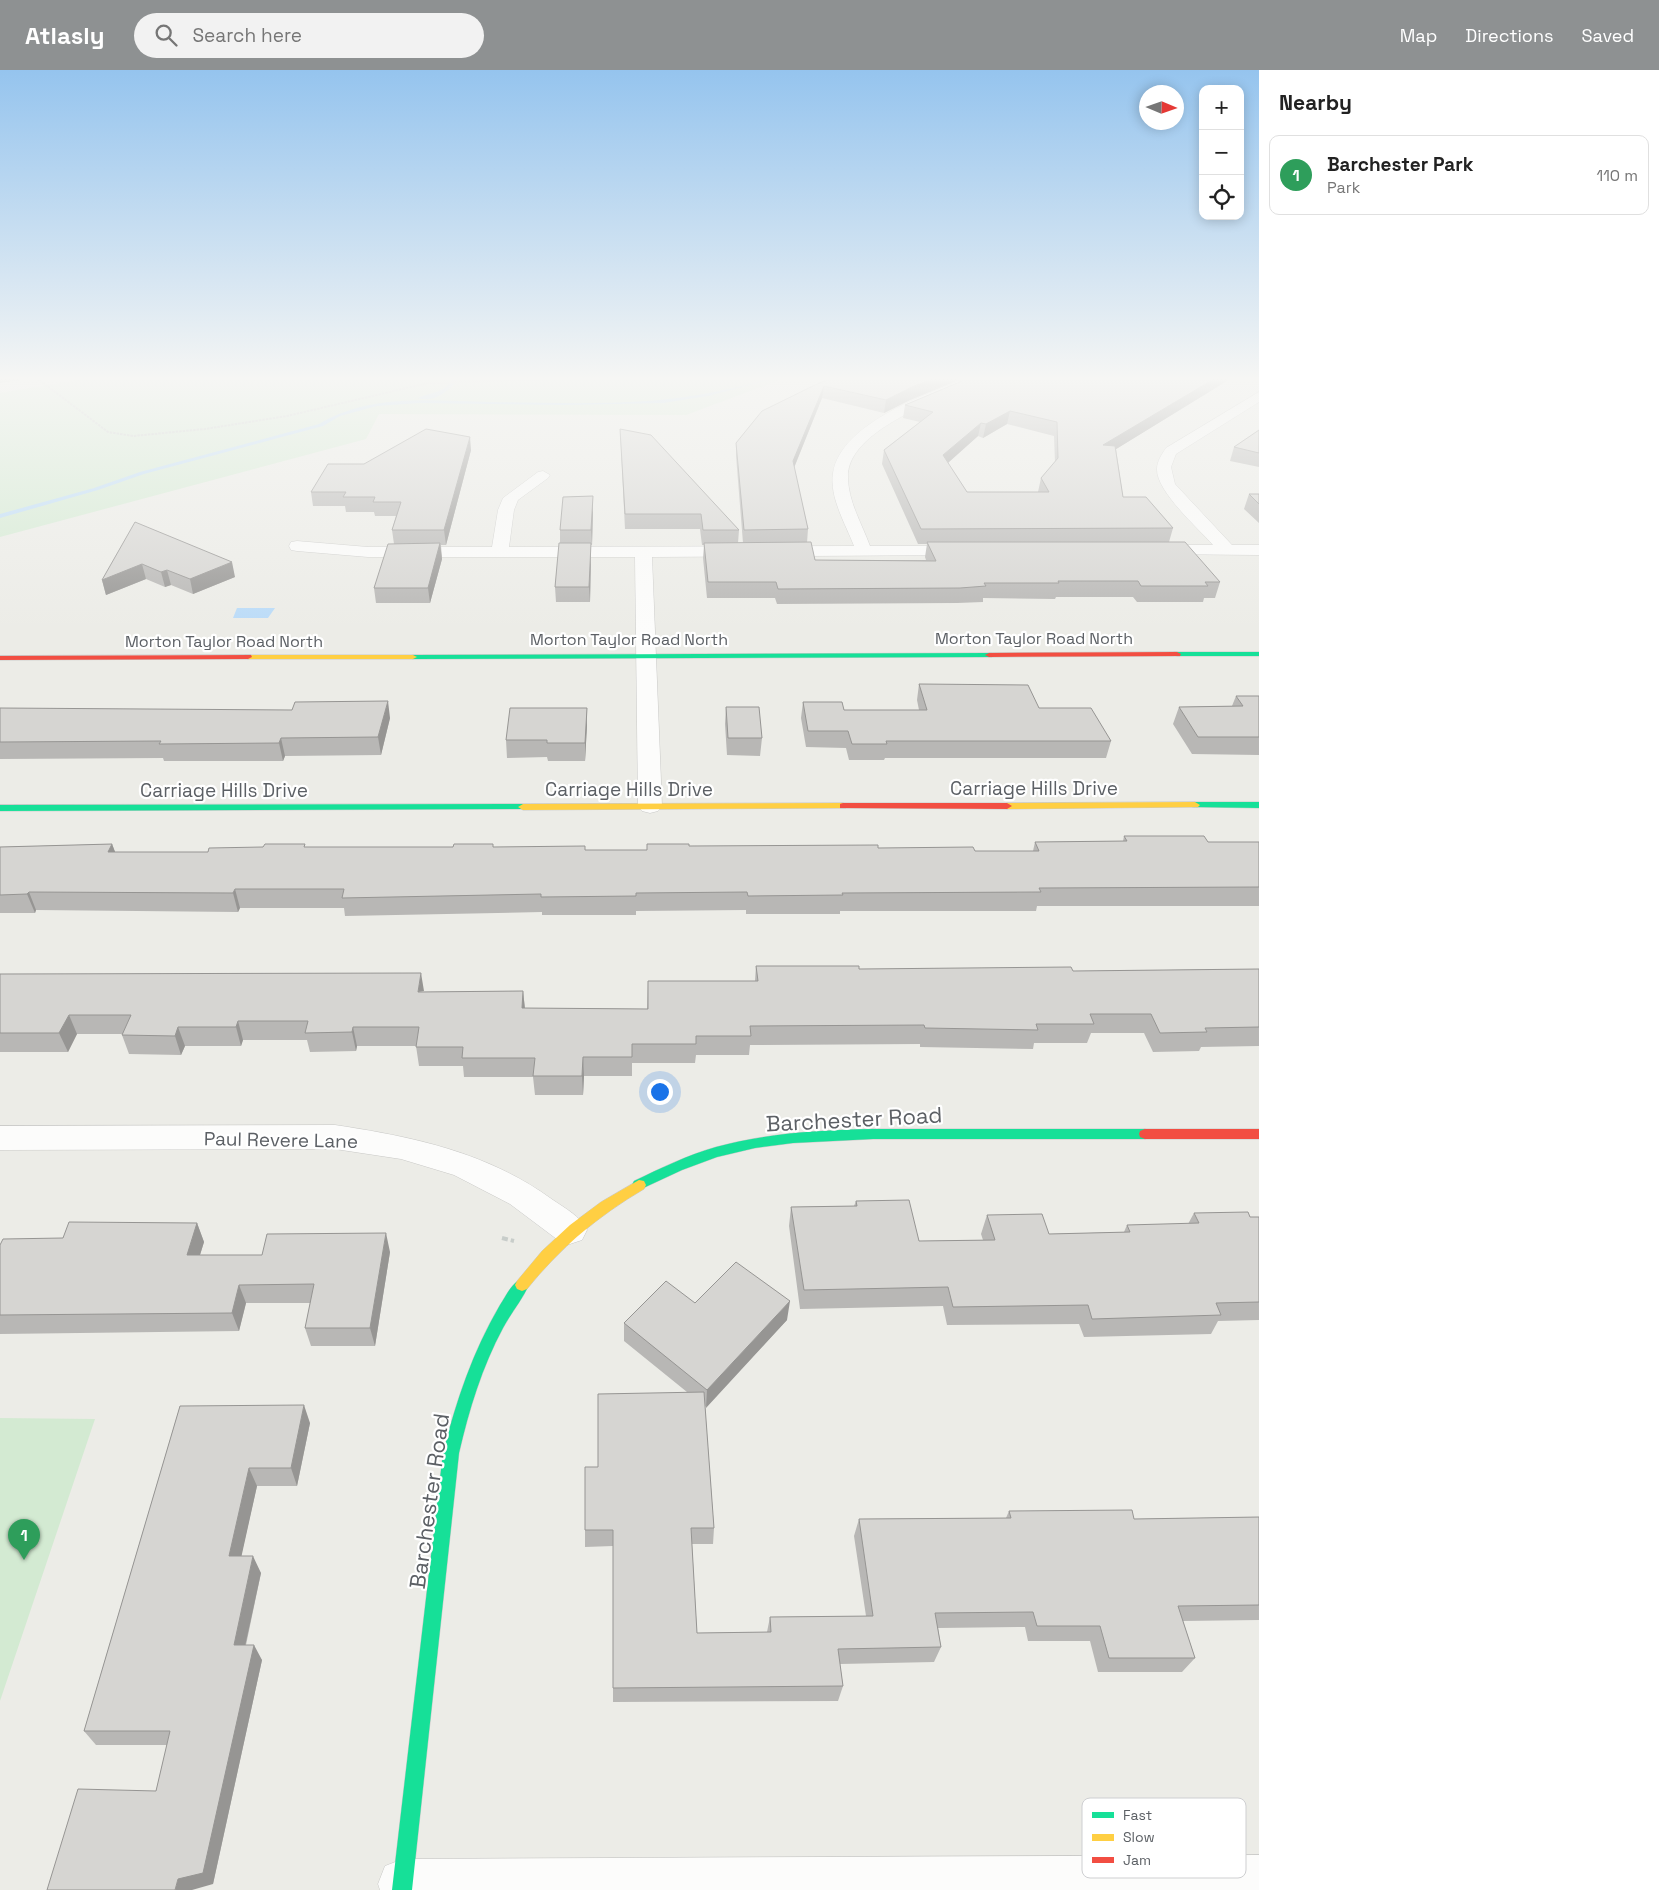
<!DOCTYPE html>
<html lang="en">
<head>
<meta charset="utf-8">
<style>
  :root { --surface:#fff; --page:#f2f2f2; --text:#222; --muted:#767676; --line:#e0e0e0; --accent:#8e9192 }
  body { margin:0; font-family:"Space Grotesk",sans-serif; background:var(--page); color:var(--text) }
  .controls { position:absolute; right:15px; top:15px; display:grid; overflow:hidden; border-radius:10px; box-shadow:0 2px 12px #0003 }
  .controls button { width:45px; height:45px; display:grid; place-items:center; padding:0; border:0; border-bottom:1px solid var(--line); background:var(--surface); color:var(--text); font:25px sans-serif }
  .compass { position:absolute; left:1139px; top:15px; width:45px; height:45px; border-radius:50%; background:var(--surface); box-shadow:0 2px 12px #0003; rotate:92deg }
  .you { position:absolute; left:659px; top:1021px; width:18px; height:18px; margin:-12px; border:4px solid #fff; border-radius:50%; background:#1a73e8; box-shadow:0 0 0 8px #1a73e833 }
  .badge { display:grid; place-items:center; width:32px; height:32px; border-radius:50%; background:var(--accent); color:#fff; font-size:16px; font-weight:700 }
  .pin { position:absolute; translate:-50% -41px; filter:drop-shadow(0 1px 2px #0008) }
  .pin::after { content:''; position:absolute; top:26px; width:18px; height:15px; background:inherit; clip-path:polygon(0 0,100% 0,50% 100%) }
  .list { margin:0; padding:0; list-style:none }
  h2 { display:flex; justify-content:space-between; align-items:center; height:65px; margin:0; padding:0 20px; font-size:21px }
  h2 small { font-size:16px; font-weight:400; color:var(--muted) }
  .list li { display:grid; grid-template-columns:32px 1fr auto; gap:15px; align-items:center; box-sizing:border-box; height:80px; margin:0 10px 10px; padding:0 10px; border:1px solid var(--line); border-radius:10px }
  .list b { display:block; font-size:19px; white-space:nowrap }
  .list p { margin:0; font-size:16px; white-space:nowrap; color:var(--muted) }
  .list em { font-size:16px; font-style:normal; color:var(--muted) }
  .icon { flex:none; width:28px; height:28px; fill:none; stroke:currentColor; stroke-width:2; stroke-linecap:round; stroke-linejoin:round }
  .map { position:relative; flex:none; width:1259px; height:1820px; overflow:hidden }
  header { display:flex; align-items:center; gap:30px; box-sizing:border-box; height:70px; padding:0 25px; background:var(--accent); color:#fff }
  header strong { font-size:24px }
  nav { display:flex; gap:28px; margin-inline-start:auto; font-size:18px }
  .search { width:350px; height:45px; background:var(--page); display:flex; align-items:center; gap:12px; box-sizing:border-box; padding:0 18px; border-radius:28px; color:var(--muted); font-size:19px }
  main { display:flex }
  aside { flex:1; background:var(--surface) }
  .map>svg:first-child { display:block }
</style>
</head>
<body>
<header>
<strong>Atlasly</strong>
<div class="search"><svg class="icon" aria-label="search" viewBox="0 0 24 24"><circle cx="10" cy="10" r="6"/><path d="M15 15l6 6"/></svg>Search here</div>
<nav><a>Map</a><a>Directions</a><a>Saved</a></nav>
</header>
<main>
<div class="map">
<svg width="1259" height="1820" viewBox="0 0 1259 1820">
  <rect width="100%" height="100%" fill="#ecece7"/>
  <!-- green -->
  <path fill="#d3ead2" d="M 100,306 L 790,306 L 686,345 L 379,344 L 366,369 L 0,467 L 0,323 Z
    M 0,1348 L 95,1349 L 0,1631 Z"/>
  <!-- water -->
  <path fill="#badbf8" d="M 237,538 L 275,538 L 268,548 L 233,548 Z"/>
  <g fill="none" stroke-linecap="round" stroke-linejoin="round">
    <!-- stream -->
    <path fill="#badbf8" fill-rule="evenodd" d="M 455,306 L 460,306 C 452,319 434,334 418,328 C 434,321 444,324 455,306 Z
      M 769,306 L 775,306 L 769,310 L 708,326 L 663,333 L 564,335 L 419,333 L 377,336 L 340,346 L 323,356 L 144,404 L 98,420 L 0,448 L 0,444 L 94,418 L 140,402 L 319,354 C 371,323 432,331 490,332 C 562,333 644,337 714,322 C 731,318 754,315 769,306 Z"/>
    <!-- street casing -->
    <g stroke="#c9c9c7" stroke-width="1">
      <path id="street" d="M 972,306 L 988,306 C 980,316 958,320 947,325 C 916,339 847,367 848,407 C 848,431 862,454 870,476 L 963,476 L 969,477 L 971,481 L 969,485 L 652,487 L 662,736 L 658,741 L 650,743 L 642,741 L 638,736 L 635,487 L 368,487 L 297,481 L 291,480 L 289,476 L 291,472 L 297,471 L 368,477 L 492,477 L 498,440 L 503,428 L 538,402 L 543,401 L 550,405 L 548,408 L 518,430 L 514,440 L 509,477 L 854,476 C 846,455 829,427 833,403 C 841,352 930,323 972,306 Z
        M 1259,322 L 1259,332 L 1176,384 L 1171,397 L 1175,414 L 1232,475 L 1259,475 L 1259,485 L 1150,484 L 1148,480 L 1150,476 L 1156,475 L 1213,475 C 1198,458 1156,421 1157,399 C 1157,391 1162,384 1166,378 Z
        M 335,1055 C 414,1067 487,1082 553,1130 C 566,1139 580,1146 587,1160 L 582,1170 L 570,1174 L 558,1170 L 510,1134 L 454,1105 L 401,1089 L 335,1079 L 0,1080 L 0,1056 Z
        M 1259,1785 L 1259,1820 L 380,1820 L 378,1814 L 385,1796 L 403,1789 Z"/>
    </g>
    <!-- fast casing -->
    <g stroke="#c9cac9" stroke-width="1">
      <path id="fast" d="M 1174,582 L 1259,582 L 1259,586 L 1177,586 L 1173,584 Z
        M 989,583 L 992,583 L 992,587 L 413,589 L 409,587 L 413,585 Z
        M 1195,732 L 1259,732 L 1259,738 L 1192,737 L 1190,735 Z
        M 523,734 L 528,737 L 526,739 L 0,741 L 0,735 Z
        M 873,1059 L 1145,1059 L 1150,1061 L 1151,1064 L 1150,1067 L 1145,1069 L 873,1069 L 793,1073 L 755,1078 L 717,1087 L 682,1100 L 639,1120 L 634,1119 L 632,1115 L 634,1111 C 661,1098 688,1085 716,1077 C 768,1063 820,1060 873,1059 Z
        M 522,1209 L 527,1211 L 529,1215 C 522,1230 511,1243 503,1258 C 482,1297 469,1340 459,1383 L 412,1820 L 392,1820 L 443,1383 C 456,1331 473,1281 500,1235 C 506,1226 512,1212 522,1209 Z"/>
    </g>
    <!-- slow casing -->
    <g stroke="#c9cac9" stroke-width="1">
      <path id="slow" d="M 245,585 L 413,585 L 417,587 L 413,589 L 248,589 L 244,587 Z
        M 1195,732 L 1200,735 L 1198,737 L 1007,739 L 1002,736 L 1007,733 Z
        M 843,733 L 846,734 L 846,738 L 523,740 L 518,737 L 523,734 Z
        M 639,1110 L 644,1111 L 646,1115 L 644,1119 C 598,1146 560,1178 527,1219 L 522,1221 L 517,1219 L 515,1215 L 517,1211 L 542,1181 L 570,1155 L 601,1132 Z"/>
    </g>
    <!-- jam casing -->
    <g stroke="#c9cac9" stroke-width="1">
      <path id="jam" d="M 1177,582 L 1181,584 L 1180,586 L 989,587 L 985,585 L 989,583 Z
        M 251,585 L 252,587 L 248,589 L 0,590 L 0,586 Z
        M 843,733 L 1007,733 L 1012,736 L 1007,739 L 840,738 L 840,734 Z
        M 1145,1059 L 1259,1059 L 1259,1069 L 1145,1069 L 1140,1067 L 1139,1064 L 1140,1061 Z"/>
    </g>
    <!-- path-far1 -->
    <path stroke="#c8cdca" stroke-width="2" stroke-dasharray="2.5 1" stroke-linecap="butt" d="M 34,306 L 108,362 L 133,366 L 205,359 L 287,346 L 428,313 L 641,306"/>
    <!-- path -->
    <path stroke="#c8cdca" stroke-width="4" stroke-dasharray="6 3" stroke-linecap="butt" d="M 502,1168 L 514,1171"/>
    <!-- street -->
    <use href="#street" fill="#fcfcfb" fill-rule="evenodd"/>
    <!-- fast -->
    <use href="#fast" fill="#16e098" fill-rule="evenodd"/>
    <!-- slow -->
    <use href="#slow" fill="#ffcf43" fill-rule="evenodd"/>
    <!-- jam -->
    <use href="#jam" fill="#f24e42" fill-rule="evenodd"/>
  </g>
  <!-- wall -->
  <path fill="#b8b7b5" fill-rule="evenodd" d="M 838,306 L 968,306 L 910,330 L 884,343 L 822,328 L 794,398 L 808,459 L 807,473 L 815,490 L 926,490 L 925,487 L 927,474 L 918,474 L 882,394 L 884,380 L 920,352 L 903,348 L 905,335 L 974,306 L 1235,306 L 1116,379 L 1123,427 L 1173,458 L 1169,472 L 1220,512 L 1215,528 L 1204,528 L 1203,532 L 1137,532 L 1133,527 L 1056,527 L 1055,529 L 983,528 L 983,532 L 957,533 L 777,534 L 775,528 L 707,528 L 703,488 L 704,475 L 702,475 L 700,459 L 625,459 L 620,359 L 739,460 L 738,473 L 743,473 L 736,386 L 736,373 ZM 1007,354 L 1054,366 L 1055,392 L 1041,408 L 1038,422 L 967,422 L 948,393 L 978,366 L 983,368 Z
    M 1259,360 L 1259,397 L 1230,391 L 1234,377 Z
    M 471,380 L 446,475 L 441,475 L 442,489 L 430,533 L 376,533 L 374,518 L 394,474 L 392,460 L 396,446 L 375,446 L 374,442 L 346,442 L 345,436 L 313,436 L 311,422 L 364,394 Z
    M 1249,424 L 1259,424 L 1259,453 L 1244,439 Z
    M 593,441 L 592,475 L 591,475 L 590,532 L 556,532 L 555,517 L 560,473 L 560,460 Z
    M 135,452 L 235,507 L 193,524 L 171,515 L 165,517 L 146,509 L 106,525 L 102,510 Z
    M 919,614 L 1039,638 L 1111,671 L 1106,688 L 885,688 L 884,690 L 849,690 L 846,678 L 806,677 L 801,648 L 803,632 L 844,640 L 919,640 L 917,630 Z
    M 1236,626 L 1259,626 L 1259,685 L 1192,684 L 1173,654 L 1179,637 L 1232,636 Z
    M 726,637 L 762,668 L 760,686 L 727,685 L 725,654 Z
    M 0,638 L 390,648 L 381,685 L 285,686 L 283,691 L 164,691 L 163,688 L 0,689 Z
    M 587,638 L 587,655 L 585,691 L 548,691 L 547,687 L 507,688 L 506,670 Z
    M 1124,766 L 1208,772 L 1259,772 L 1259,836 L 1037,836 L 1036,841 L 840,841 L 840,844 L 746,844 L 746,840 L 636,841 L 636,845 L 542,845 L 542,842 L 345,846 L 344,838 L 240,838 L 238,842 L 36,840 L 35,843 L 0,843 L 0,777 L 112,774 L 115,782 L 208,782 L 306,777 L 453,777 L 493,774 L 493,777 L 585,780 L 647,780 L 689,776 L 878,778 L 975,781 L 1033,781 L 1035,772 L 1123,771 Z
    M 756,896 L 859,899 L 1073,901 L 1259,899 L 1259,976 L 1201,977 L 1199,981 L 1153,982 L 1144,963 L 1091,963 L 1087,973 L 1034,973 L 1033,979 L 920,977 L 920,974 L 750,975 L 749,985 L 696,985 L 695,993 L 632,993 L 632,1006 L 584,1006 L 583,1025 L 535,1025 L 533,1007 L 464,1007 L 463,996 L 419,996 L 416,976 L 357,976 L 356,981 L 310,982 L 307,970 L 243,970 L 241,976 L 185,976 L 181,985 L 129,984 L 122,965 L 122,964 L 77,964 L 68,982 L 0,982 L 0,904 L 424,922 L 523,921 L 525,938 L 647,939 L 648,911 L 755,911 Z
    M 856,1131 L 919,1171 L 983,1170 L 981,1164 L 987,1145 L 1049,1164 L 1124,1162 L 1127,1155 L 1188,1154 L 1194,1143 L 1250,1147 L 1259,1147 L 1259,1250 L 1218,1251 L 1211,1264 L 1084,1267 L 1079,1254 L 947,1255 L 943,1236 L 800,1239 L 789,1156 L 791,1137 L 854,1136 Z
    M 197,1153 L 204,1172 L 200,1185 L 262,1185 L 390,1182 L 375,1276 L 311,1276 L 305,1258 L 311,1233 L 246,1233 L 239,1261 L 0,1264 L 0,1175 Z
    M 695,1233 L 787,1250 L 705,1337 L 714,1458 L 713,1474 L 692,1474 L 697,1563 L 767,1562 L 770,1547 L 866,1546 L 854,1466 L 859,1449 L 1006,1448 L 1009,1441 L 1134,1449 L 1259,1447 L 1259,1550 L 1183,1551 L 1195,1588 L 1182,1602 L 1098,1602 L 1090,1571 L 1028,1571 L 1025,1557 L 938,1558 L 941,1577 L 934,1592 L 840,1594 L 843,1616 L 838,1631 L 613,1632 L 613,1476 L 585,1477 L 585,1460 L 598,1397 L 687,1322 L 624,1271 L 624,1253 Z
    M 180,1336 L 310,1353 L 297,1416 L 257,1416 L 241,1486 L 261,1503 L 246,1575 L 262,1590 L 213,1814 L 156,1721 L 167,1675 L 96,1675 L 84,1661 Z"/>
  <!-- shaded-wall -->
  <path fill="#969593" d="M 0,306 L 45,306 L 0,313 Z
    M 940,306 L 968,306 L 910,330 L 884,343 L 886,330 L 912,317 Z
    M 1219,306 L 1235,306 L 1100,389 L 1103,375 Z
    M 824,316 L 822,328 L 791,405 L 793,391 Z
    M 1010,341 L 1007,354 L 983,368 L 986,354 Z
    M 981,353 L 978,366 L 941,399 L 943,385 Z
    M 470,367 L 471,380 L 446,475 L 444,460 Z
    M 593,426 L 593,441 L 592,475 L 591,460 Z
    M 440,473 L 442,489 L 430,533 L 428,518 Z
    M 591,473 L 591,488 L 590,532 L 589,517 Z
    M 232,492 L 235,507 L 193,524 L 190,509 Z
    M 142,494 L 146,509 L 106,525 L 102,510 Z
    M 167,500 L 171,515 L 165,517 L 161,502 Z
    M 388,631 L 390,648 L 381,685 L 378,667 Z
    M 587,638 L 587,655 L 585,691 L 585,673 Z
    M 281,668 L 285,686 L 283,691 L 279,673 Z
    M 112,774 L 119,792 L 108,782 Z
    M 235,819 L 240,838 L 238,842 L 233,823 Z
    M 29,822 L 36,840 L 35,843 L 27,824 Z
    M 421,903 L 424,921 L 418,922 Z
    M 523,921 L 525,940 L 522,938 Z
    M 69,945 L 77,964 L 68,982 L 59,963 Z
    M 238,951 L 243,970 L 241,976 L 236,957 Z
    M 178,957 L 185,976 L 181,985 L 175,966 Z
    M 353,957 L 357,976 L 356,981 L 352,962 Z
    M 583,987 L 584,1006 L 583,1025 L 582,1006 Z
    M 197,1153 L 204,1172 L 194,1204 L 187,1185 Z
    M 386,1163 L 390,1182 L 375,1276 L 370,1258 Z
    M 239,1215 L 246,1233 L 239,1261 L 232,1243 Z
    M 790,1231 L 787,1250 L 706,1338 L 707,1320 Z
    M 304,1335 L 310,1353 L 297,1416 L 291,1398 Z
    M 249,1398 L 257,1416 L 238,1502 L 229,1486 Z
    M 253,1486 L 261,1503 L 242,1590 L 234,1575 Z
    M 254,1575 L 262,1590 L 213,1814 L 192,1820 L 175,1820 L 178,1809 Z"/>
  <!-- building -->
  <path fill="#d6d5d2" stroke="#969593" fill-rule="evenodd" d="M 838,306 L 940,306 L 912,317 L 886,330 L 824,316 L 793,391 L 808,459 L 744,460 L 736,373 L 762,341 L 817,314 Z
    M 974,306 L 1219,306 L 1103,375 L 1115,376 L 1123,427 L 1146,427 L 1173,458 L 921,459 L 884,380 L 933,342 L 905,335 ZM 1010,341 L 1057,352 L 1058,388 L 1041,408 L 1049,422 L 967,422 L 943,385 L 981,353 L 986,354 Z
    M 426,359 L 470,367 L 444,460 L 392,460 L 401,432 L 373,432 L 375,427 L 343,427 L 346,422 L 311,422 L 328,394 L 364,394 Z
    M 620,359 L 651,365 L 739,460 L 703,460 L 701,444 L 625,444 Z
    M 1259,360 L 1259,383 L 1234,377 Z
    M 1249,424 L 1259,424 L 1259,434 Z
    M 593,426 L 591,460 L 560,460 L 563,427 Z
    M 135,452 L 232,492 L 190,509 L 167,500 L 161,502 L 142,494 L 102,510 Z
    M 811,472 L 815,490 L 936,491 L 927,472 L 1185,472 L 1220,512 L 1205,512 L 1208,516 L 1141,516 L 1138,511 L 1058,511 L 1059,513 L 984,513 L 986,516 L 960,518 L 778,519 L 776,512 L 708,512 L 704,473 Z
    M 440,473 L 428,518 L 374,518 L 388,474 Z
    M 559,473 L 591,473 L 589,517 L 555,517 Z
    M 919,614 L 1028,615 L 1039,638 L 1091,638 L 1111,671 L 886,671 L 887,674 L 852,674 L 848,661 L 808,661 L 803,632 L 842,632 L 844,640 L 927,640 Z
    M 1236,626 L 1259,626 L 1259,667 L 1198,667 L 1179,637 L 1243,636 Z
    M 388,631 L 378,667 L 281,668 L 279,673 L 159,674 L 161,671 L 0,672 L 0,638 L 292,640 L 295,632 Z
    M 726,637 L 759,637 L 762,668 L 728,668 Z
    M 510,638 L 587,638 L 585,673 L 547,673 L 547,670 L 506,670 Z
    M 1124,766 L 1204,766 L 1208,772 L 1259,772 L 1259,817 L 1039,818 L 1041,822 L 842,823 L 843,825 L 748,826 L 747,822 L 636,823 L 636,826 L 541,827 L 541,824 L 342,828 L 344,819 L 235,819 L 233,823 L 29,822 L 27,824 L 0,825 L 0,777 L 112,774 L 108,782 L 208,782 L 209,778 L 263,777 L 265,774 L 305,774 L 304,777 L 453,777 L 454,774 L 493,774 L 493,777 L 585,776 L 585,780 L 647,780 L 647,774 L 689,774 L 689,776 L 878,775 L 878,778 L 973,777 L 975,781 L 1039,781 L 1035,772 L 1127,771 Z
    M 756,896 L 859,896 L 859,899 L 1071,897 L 1073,901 L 1259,899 L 1259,957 L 1205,958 L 1207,962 L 1160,963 L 1151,944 L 1090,944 L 1094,954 L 1036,954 L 1038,960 L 925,958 L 924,955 L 750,956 L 751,966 L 696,966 L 696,974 L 632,974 L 632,987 L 583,987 L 582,1006 L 533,1006 L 535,988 L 462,988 L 463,977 L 416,977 L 419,957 L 353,957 L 352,962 L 305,963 L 308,951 L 238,951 L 236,957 L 178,957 L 175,966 L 122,965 L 131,945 L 69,945 L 59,963 L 0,963 L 0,904 L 421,903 L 418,922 L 523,921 L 522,938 L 648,939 L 648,911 L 758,911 Z
    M 909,1130 L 919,1171 L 995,1170 L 987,1145 L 1042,1144 L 1049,1164 L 1130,1162 L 1127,1155 L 1199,1153 L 1194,1143 L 1248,1142 L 1250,1147 L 1259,1147 L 1259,1232 L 1216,1233 L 1221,1245 L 1092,1249 L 1088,1235 L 953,1237 L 948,1217 L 804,1220 L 791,1137 L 857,1136 L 856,1131 Z
    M 69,1152 L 197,1153 L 187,1185 L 262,1185 L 267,1164 L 386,1163 L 370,1258 L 305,1258 L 314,1214 L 239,1215 L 232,1243 L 0,1245 L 0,1175 L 3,1169 L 63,1168 Z
    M 736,1192 L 790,1231 L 707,1320 L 624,1253 L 666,1211 L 695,1233 Z
    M 704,1322 L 714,1458 L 691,1458 L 697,1563 L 771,1562 L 770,1547 L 873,1546 L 859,1449 L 1011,1448 L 1009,1441 L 1132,1440 L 1134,1449 L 1259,1447 L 1259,1535 L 1178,1536 L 1195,1588 L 1109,1588 L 1100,1556 L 1037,1556 L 1033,1542 L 935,1543 L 941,1577 L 838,1579 L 843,1616 L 613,1618 L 613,1460 L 585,1460 L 585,1397 L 598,1397 L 598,1324 Z
    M 304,1335 L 291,1398 L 249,1398 L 229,1486 L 253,1486 L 234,1575 L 254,1575 L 203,1803 L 178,1809 L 175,1820 L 47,1820 L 78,1719 L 156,1721 L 170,1661 L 84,1661 L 180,1336 Z"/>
  <!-- sky -->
  <linearGradient id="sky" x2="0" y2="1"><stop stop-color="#95c4ee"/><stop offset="0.55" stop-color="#f6f6f4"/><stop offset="1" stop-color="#f6f6f4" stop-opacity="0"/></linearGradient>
  <rect width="1259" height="561" fill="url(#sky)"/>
  <g text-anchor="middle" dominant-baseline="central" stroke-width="4.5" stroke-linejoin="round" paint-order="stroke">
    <!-- far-street labels -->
    <g font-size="16" fill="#5c6065" stroke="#fff">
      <text x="1034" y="568">Morton Taylor Road North</text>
      <text x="629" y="569">Morton Taylor Road North</text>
      <text x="224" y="571">Morton Taylor Road North</text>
    </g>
    <!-- street labels -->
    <g font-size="19" fill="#5c6065" stroke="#fff">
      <text x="1034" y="718">Carriage Hills Drive</text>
      <text x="629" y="719">Carriage Hills Drive</text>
      <text x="224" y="720">Carriage Hills Drive</text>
      <text transform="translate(281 1070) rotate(1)">Paul Revere Lane</text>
    </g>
    <!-- near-street labels -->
    <g font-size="22" fill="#5c6065" stroke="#fff">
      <text transform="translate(854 1049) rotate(-3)">Barchester Road</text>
      <text transform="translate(429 1431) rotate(-82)">Barchester Road</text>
    </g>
  </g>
  <!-- legend -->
  <rect x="1082" y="1728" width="164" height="80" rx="8" fill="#fff" stroke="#cecfd1" stroke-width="1"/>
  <rect x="1092" y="1742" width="22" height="6" fill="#16e098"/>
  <rect x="1092" y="1764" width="22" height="7" fill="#ffcf43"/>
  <rect x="1092" y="1787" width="22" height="6" fill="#f24e42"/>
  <g font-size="14" fill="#5c6065">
    <text x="1123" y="1750">Fast</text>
    <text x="1123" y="1772">Slow</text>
    <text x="1123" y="1795">Jam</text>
  </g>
</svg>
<div class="controls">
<button>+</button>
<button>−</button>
<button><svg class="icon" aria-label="locate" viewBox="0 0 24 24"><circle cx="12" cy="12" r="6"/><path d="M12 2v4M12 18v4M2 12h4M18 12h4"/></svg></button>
</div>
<svg class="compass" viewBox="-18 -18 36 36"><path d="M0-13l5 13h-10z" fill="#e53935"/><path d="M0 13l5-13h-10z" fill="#767676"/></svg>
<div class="you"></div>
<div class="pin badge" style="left:24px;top:1490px;background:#2e9e5b">1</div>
</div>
<aside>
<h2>Nearby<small></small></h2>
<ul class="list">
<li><span class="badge" style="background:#2e9e5b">1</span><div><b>Barchester Park</b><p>Park</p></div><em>110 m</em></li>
</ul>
</aside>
</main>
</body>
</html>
